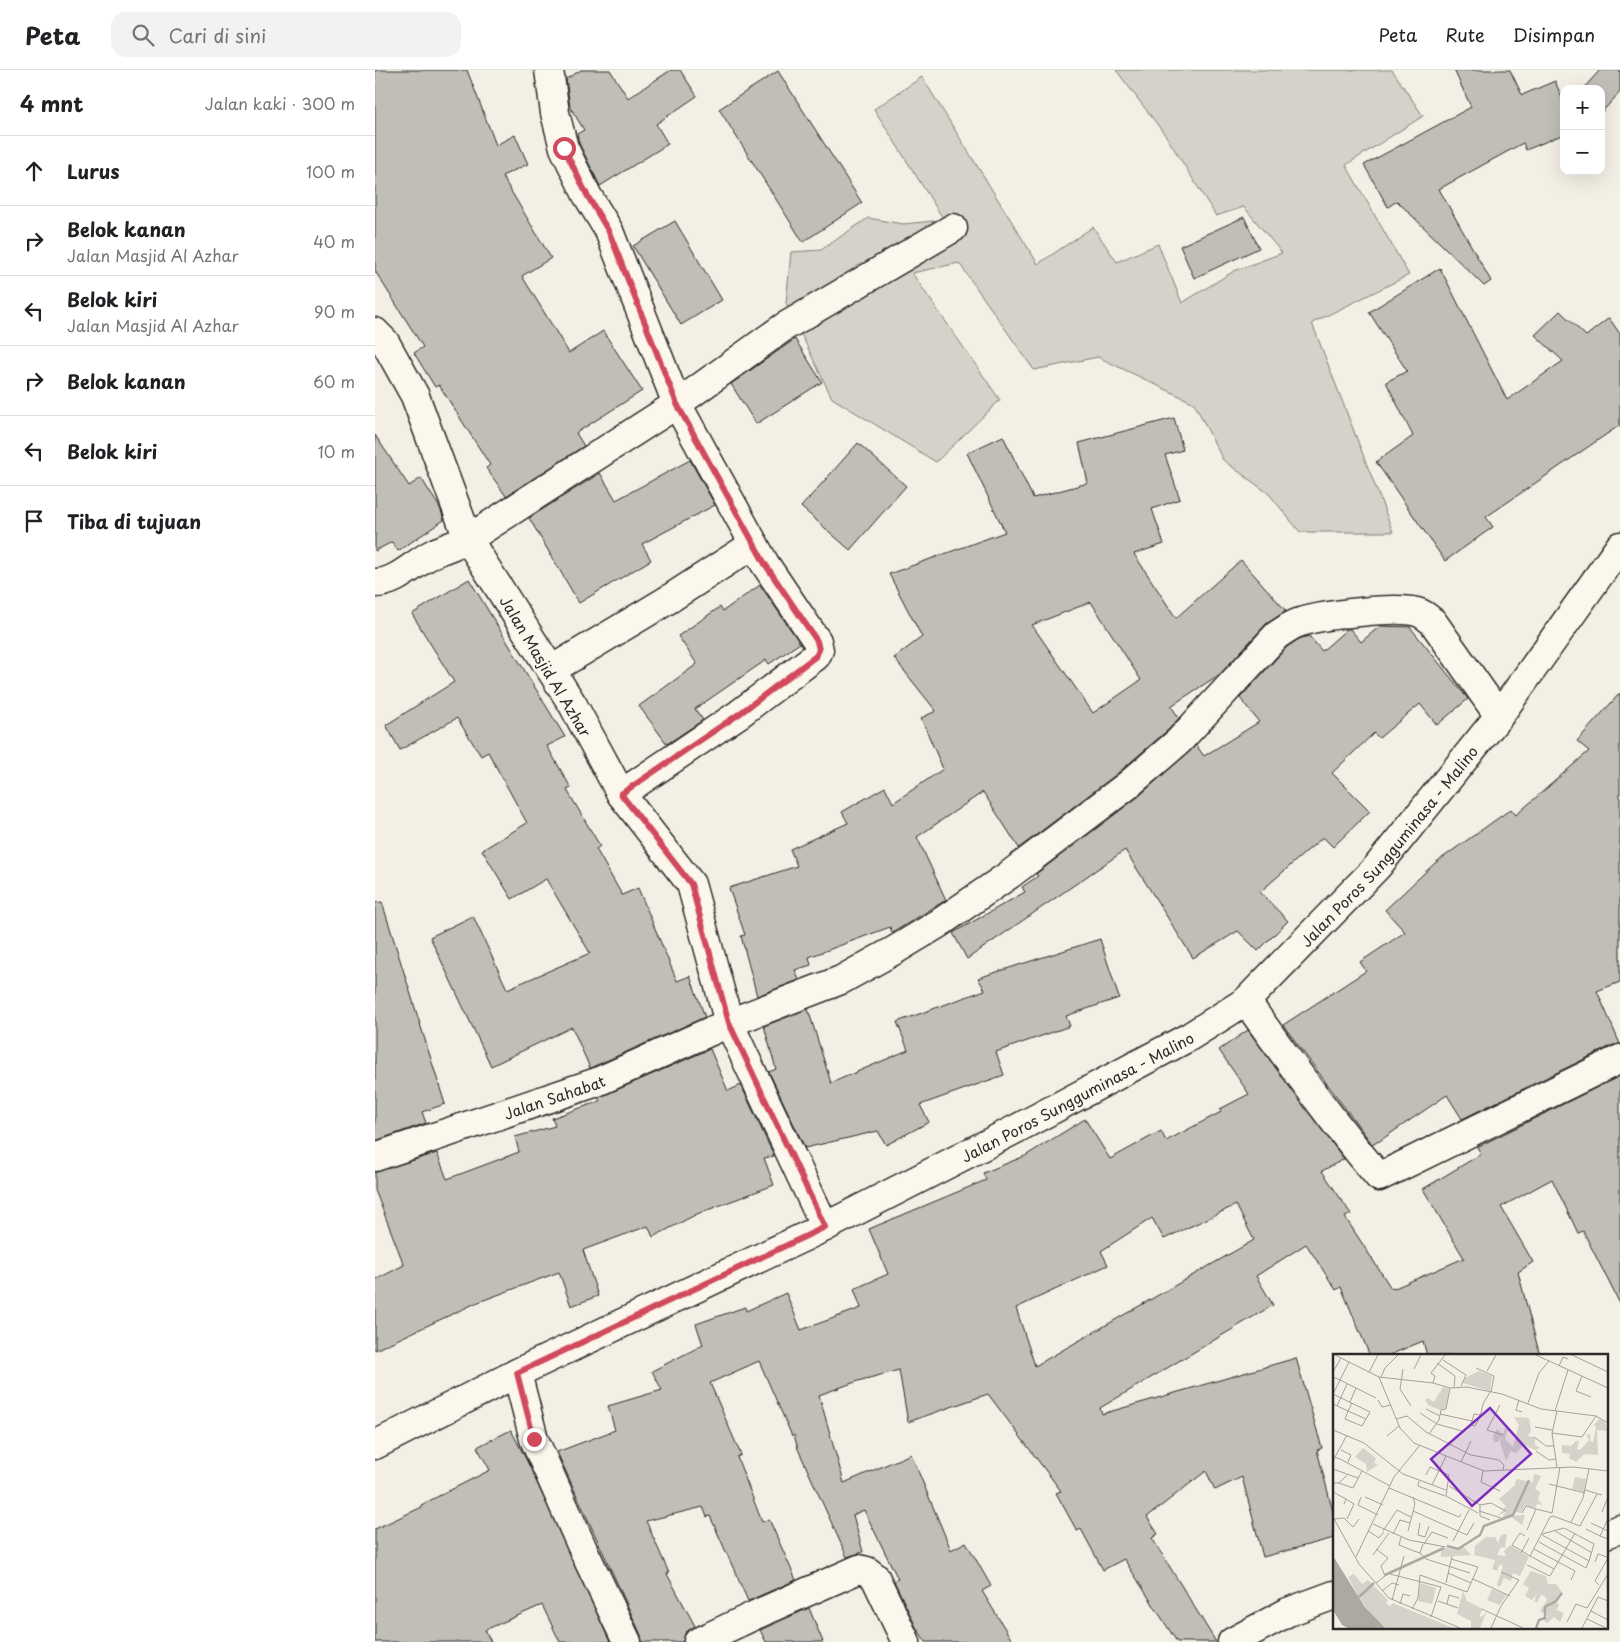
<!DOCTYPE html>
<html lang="id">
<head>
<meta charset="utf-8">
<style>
  :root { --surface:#fff; --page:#f2f2f2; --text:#202124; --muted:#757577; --line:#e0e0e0 }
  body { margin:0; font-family:"Playpen Sans",sans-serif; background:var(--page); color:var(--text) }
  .controls { position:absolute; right:15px; top:15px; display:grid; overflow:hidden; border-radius:10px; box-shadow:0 5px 20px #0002 }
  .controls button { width:45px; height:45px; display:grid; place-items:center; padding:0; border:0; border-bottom:1px solid var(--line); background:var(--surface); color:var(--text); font:25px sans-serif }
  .stop { position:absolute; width:15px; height:15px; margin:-11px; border:4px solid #d1495b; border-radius:50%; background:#fff }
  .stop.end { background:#d1495b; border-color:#fff; box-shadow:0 1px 5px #0008 }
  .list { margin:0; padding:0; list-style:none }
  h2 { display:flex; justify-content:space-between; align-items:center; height:65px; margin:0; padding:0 20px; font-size:21px }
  h2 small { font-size:16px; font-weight:400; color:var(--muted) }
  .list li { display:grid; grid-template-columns:32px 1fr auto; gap:15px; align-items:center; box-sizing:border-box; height:70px; padding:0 20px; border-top:1px solid var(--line) }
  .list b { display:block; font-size:19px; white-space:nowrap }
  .list p { margin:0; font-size:16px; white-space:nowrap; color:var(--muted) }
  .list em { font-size:16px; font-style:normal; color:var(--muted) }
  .icon { flex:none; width:28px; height:28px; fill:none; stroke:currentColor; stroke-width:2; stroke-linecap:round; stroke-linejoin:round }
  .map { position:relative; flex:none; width:1245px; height:1572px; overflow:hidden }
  header { display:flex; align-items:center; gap:30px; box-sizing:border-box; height:70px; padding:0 25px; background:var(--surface); border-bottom:1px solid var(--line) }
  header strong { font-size:24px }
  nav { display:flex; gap:28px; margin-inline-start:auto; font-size:18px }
  .search { width:350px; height:45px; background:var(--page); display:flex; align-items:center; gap:12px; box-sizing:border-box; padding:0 18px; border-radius:15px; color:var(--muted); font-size:19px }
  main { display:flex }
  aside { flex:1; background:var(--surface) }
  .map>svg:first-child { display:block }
</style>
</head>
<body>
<header>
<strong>Peta</strong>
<div class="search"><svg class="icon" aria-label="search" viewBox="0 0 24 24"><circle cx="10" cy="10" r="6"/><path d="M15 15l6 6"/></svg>Cari di sini</div>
<nav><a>Peta</a><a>Rute</a><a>Disimpan</a></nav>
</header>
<main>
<aside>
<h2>4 mnt<small>Jalan kaki · 300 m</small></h2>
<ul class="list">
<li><svg class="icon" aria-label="ahead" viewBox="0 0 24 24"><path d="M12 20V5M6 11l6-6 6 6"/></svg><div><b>Lurus</b></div><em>100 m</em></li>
<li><svg class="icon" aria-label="right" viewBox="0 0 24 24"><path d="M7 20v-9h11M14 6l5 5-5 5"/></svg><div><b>Belok kanan</b><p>Jalan Masjid Al Azhar</p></div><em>40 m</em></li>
<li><svg class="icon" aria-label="left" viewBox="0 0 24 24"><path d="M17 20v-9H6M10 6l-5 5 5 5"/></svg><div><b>Belok kiri</b><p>Jalan Masjid Al Azhar</p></div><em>90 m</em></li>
<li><svg class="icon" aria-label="right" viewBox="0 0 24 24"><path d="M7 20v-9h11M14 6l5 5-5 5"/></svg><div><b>Belok kanan</b></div><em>60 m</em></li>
<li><svg class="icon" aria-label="left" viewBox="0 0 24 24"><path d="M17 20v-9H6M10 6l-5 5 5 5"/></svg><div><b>Belok kiri</b></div><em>10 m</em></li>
<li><svg class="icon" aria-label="arrive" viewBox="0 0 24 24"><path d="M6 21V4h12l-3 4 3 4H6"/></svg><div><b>Tiba di tujuan</b></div></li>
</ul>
</aside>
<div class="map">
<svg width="1245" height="1572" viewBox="0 0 1245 1572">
  <rect width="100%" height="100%" fill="#f3efe4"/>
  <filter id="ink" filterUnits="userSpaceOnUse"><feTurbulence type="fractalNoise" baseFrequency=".02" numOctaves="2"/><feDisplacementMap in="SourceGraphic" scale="10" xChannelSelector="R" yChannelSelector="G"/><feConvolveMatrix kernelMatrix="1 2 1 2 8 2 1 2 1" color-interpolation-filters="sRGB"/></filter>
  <g filter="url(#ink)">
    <!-- green -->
    <path fill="#d5d2c9" stroke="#807e7a" d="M 741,0 L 1017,0 L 1048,46 L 971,95 L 1034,205 L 937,253 L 1018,462 L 925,462 L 894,424 L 848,390 L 819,333 L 723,287 L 659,300 L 584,193 L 537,203 L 625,330 L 561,392 L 457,328 L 411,233 L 416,182 L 446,180 L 493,148 L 528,154 L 569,150 L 499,39 L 547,7 L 663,194 L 718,157 L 742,192 L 783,174 L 807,233 L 859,201 L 907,183 L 869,137 L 841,146 L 791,66 Z"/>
    <!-- building -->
    <path fill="#c0beb6" stroke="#2b2b2b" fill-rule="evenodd" d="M 0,0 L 92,0 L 121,75 L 140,65 L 153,94 L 127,106 L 176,188 L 147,206 L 194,283 L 228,261 L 267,321 L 201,363 L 209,376 L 131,426 L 111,398 L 115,395 L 64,315 L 60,317 L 39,283 L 48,277 L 0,201 Z
      M 206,0 L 235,0 L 253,28 L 296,0 L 305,0 L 322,26 L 281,54 L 293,74 L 225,116 L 204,73 L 202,64 L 209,60 L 195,37 L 191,9 Z
      M 1079,0 L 1135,0 L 1147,25 L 1180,11 L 1189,33 L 1189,64 L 1151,80 L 1148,73 L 1064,119 L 1116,211 L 1109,216 L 1022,131 L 1013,137 L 989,95 L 1096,37 Z
      M 1225,0 L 1245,0 L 1245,22 L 1226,43 L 1226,19 L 1208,19 Z
      M 403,1 L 487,133 L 428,172 L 344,39 Z
      M 869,147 L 884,178 L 819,208 L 805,176 Z
      M 300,151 L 347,230 L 306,255 L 258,176 Z
      M 1065,198 L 1132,330 L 1188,291 L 1160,265 L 1185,241 L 1211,266 L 1234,248 L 1245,264 L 1245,355 L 1111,447 L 1118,457 L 1070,491 L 1001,392 L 1038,366 L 1011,312 L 1032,301 L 994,242 Z
      M 420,269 L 447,312 L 381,354 L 356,314 Z
      M 799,348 L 808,380 L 790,385 L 805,429 L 777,439 L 789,474 L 759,484 L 801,548 L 866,490 L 911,541 L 891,554 L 845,604 L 796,636 L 804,648 L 793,660 L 743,703 L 644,778 L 608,722 L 542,767 L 571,830 L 517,863 L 515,857 L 434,887 L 436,895 L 420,900 L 424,910 L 382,926 L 366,866 L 370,865 L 354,818 L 422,796 L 415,779 L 473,753 L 467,742 L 510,717 L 518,733 L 568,699 L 546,648 L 561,641 L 519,588 L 547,567 L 514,504 L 630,462 L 592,383 L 628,366 L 658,428 L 713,413 L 704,373 ZM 716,532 L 766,610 L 718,643 L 657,555 Z
      M 0,365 L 34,416 L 46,408 L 65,438 L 69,450 L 23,481 L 17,472 L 0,481 Z
      M 483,373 L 531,416 L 475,480 L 426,437 Z
      M 315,390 L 340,435 L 267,474 L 276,490 L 204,533 L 154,448 L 225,403 L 241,430 Z
      M 94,509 L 190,667 L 172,676 L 196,718 L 192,720 L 225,776 L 221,779 L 247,825 L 263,818 L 302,911 L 315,906 L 330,947 L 215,998 L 197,957 L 116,996 L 55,867 L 98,846 L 132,919 L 215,883 L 171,809 L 137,829 L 107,780 L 152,753 L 113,682 L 106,686 L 82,648 L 25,680 L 11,655 L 79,612 L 37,544 Z
      M 385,515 L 425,573 L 394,594 L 391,590 L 320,639 L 328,650 L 292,674 L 264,636 L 322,594 L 303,566 L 345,537 L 348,541 Z
      M 1005,556 L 1035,557 L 1093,629 L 1062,655 L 1045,634 L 1004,668 L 999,663 L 957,703 L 995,741 L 958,777 L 948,767 L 885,822 L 913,851 L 883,881 L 863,861 L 818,888 L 750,780 L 592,889 L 578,863 L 650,822 L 647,817 L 663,806 L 661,804 L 763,727 L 821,675 L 829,686 L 884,652 L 865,628 L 912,577 L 924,569 L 934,566 L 947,581 L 972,559 L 975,559 L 986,572 Z
      M 1245,623 L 1245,912 L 1222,921 L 1245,974 L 1238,975 L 1087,1049 L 1072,1025 L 1003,1072 L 1002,1071 L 997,1074 L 908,955 L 991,901 L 985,892 L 1030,862 L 1010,840 L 1060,793 L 1136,739 L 1141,745 L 1214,681 L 1202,671 Z
      M 7,832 L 70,1034 L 47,1042 L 51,1053 L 0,1071 L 0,833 Z
      M 725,869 L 744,928 L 691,946 L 695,956 L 621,982 L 629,1005 L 545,1035 L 554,1052 L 511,1075 L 503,1061 L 430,1078 L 394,1002 L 401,999 L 389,956 L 433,939 L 456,1013 L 533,980 L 522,952 L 610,920 L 603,908 Z
      M 873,960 L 969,1089 L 947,1101 L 976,1144 L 970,1147 L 1016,1218 L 1019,1217 L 1020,1218 L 1089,1188 L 1048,1119 L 1106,1084 L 1102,1077 L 1245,1006 L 1245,1234 L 1208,1161 L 1203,1163 L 1177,1109 L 1126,1137 L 1158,1192 L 1143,1202 L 1165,1286 L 1052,1286 L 1048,1271 L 1012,1286 L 995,1286 L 966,1217 L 961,1220 L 931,1174 L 881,1206 L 898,1235 L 725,1338 L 727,1344 L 921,1288 L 947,1378 L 942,1380 L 959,1446 L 959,1468 L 888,1487 L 867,1407 L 840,1420 L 831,1401 L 772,1447 L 783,1464 L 777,1468 L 841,1572 L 802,1572 L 749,1489 L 728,1500 L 706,1459 L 702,1461 L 681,1423 L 686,1421 L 613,1324 L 533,1352 L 524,1300 L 483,1311 L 444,1325 L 469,1413 L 536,1384 L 576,1480 L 591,1472 L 616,1516 L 607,1521 L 638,1572 L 551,1572 L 541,1557 L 519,1511 L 523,1509 L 489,1440 L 478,1445 L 488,1482 L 472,1487 L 423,1379 L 419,1365 L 417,1366 L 384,1291 L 335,1313 L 366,1385 L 362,1387 L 387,1452 L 394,1449 L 421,1510 L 373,1531 L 335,1446 L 332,1447 L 328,1437 L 271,1451 L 294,1503 L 292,1504 L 320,1556 L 310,1563 L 308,1572 L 267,1572 L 266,1565 L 182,1382 L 240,1360 L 233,1336 L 287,1320 L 277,1301 L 328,1275 L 321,1254 L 370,1237 L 371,1241 L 411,1223 L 426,1260 L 486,1238 L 479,1219 L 513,1204 L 494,1159 L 611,1110 L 608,1103 L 650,1086 L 710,1049 L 735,1089 L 786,1061 L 791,1071 L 846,1042 L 845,1039 L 874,1024 L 844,980 ZM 861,1135 L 879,1170 L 660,1296 L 641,1238 L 733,1195 L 726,1181 L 777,1148 L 789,1169 Z
      M 335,979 L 353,1021 L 366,1015 L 399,1086 L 389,1088 L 399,1115 L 322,1144 L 278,1167 L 273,1156 L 208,1180 L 223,1226 L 196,1236 L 184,1202 L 101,1233 L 0,1280 L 0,1210 L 29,1195 L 0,1120 L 0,1102 L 62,1083 L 72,1109 L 144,1082 L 140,1067 L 180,1056 L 177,1048 L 225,1031 L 223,1028 Z
      M 136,1360 L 153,1393 L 235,1572 L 185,1572 L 167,1535 L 110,1560 L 116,1572 L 0,1572 L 0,1459 L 47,1437 L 46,1435 L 115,1400 L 102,1377 Z
      M 434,1538 L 448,1572 L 391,1572 L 385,1560 Z"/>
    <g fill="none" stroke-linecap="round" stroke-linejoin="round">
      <!-- street casing -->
      <g stroke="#2b2b2b" stroke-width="31">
        <g id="street">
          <path d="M 174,0 L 180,43 L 189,78 L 212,125 L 234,161 L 302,334 L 409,257 L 578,158"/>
          <path d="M 0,262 L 10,272 L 40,326 L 93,469 C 82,474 70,478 59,483 C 40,492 22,513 0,513"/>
          <path d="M 302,334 L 390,494 L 442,571 L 444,580 L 441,586 L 364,644 L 246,724 L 198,635 L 93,469 Z"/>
          <path d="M 176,600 L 291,531 L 379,474"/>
          <path d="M 246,724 L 316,814 L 354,953 L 450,1157"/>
          <path d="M 871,931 C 914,991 956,1050 1004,1107 L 1245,989"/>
          <path id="s1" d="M 0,1087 L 222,1012 L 354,953 L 466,910 L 520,880 L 563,854 L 634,805 L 753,715 L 804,671 L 902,565 C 910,560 917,554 926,552 C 948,545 1025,535 1045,543 C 1050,545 1054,549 1058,552 L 1124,646"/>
          <path d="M 142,1303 L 159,1369 L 207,1477 L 252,1572"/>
          <path d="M 1231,1464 L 1245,1459"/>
          <path d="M 323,1572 L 391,1540 L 484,1499 L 492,1501 L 500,1507 L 531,1572"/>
          <path d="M 857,1572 L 913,1542 L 959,1525"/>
        </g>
      </g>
      <!-- primary casing -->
      <g stroke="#2b2b2b" stroke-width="31">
        <g id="primary">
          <path id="s2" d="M 0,1375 L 142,1303 L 450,1157 L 641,1059 L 814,967 L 871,931 L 1002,797 L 1124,646 L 1245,476"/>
        </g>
      </g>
      <!-- street -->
      <use href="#street" stroke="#fbf7ec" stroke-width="28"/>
      <!-- primary -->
      <use href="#primary" stroke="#fbf7ec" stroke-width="28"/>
    </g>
  </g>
  <g fill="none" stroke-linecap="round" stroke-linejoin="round" filter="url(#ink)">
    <!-- route -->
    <path stroke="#d1495b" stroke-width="6" d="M 159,1369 L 142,1303 L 450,1157 L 354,953 L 316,814 L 246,724 L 364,644 L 441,586 L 444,580 L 442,571 L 390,494 L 302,334 L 234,162 L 212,125 L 189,78"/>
  </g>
  <g text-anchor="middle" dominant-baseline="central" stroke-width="4.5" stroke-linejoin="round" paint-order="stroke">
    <!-- street labels -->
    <g font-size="15" fill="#2b2b2b" stroke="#fbf7ec">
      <text transform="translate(171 596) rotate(59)">Jalan Masjid Al Azhar</text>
      <text stroke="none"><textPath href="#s2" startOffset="1189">Jalan Poros Sungguminasa - Malino</textPath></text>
      <text stroke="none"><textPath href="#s1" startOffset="189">Jalan Sahabat</textPath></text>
      <text stroke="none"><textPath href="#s2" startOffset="784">Jalan Poros Sungguminasa - Malino</textPath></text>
    </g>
  </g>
  <!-- overview -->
  <g transform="translate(958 1284)">
    <rect width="275" height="275" fill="#f3efe4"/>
    <path d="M 146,17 L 159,22 L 157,37 L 130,29 L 132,24 ZM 110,33 L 116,35 L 113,54 L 107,56 L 95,51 L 92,46 L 95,44 L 101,48 ZM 181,63 L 196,64 L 198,77 L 195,82 L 202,83 L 202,91 L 207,94 L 202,96 L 191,91 L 183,99 L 178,97 L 173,107 L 167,88 L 169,82 L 165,88 L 161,88 L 160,82 L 164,75 L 170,80 L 172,74 L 175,74 L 172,85 L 180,93 L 186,71 ZM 266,65 L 272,68 L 275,77 L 264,76 L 265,101 L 251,100 L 243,108 L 236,104 L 237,100 L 229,99 L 229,91 L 238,92 L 243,87 L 246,87 L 244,95 L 247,96 L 256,86 L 253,80 L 258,81 L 257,87 L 260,88 L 263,73 L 261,71 ZM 30,94 L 43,104 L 41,109 L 45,111 L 34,118 L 33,110 L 22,103 ZM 201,120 L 208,122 L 202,135 L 207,138 L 205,146 L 210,151 L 204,150 L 202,154 L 192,151 L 188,159 L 183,158 L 178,162 L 192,161 L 189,171 L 178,163 L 166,168 L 173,158 L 165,162 L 173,152 L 166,145 L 182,131 L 183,125 L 200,128 ZM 242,123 L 253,125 L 251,138 L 239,135 ZM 174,180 L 172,194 L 168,193 L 164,201 L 173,202 L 171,197 L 177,191 L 196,203 L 187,222 L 180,219 L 178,227 L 171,224 L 167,233 L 164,231 L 170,212 L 167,210 L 164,217 L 159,215 L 162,206 L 141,201 L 142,192 L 153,183 L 162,183 L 165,189 L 168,181 ZM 129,191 L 138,201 L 108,203 L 108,197 L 113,194 L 123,196 ZM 198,217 L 213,222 L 215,230 L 223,230 L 229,238 L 222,247 L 226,251 L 223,256 L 231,259 L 227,268 L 221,263 L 214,269 L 211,267 L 218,259 L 215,262 L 207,257 L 214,246 L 212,242 L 208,241 L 204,249 L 201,247 L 204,240 L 199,246 L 192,242 L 196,234 L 190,230 ZM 21,220 L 29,230 L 35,226 L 55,246 L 53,249 L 57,252 L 60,249 L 120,274 L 52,274 L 45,270 L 26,243 L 15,223 ZM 87,229 L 103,234 L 99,250 L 85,247 ZM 159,235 L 173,241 L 167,251 L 154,246 ZM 130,237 L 134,247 L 150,255 L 146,262 L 149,263 L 154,257 L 147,274 L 138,274 L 138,267 L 124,260 Z" fill="#d5d2c9"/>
    <path d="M 0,202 L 32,253 L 52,274 L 15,274 L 9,271 L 0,256 Z" fill="#aca9a2"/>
    <path fill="none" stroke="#aca9a2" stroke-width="2.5" d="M 114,192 L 125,195 L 147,181 L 151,172 L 180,161 L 196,126M 52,221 L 111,194M 26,243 L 41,229M 203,274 L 206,266 L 212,264 L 212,253 L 223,247 L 229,239"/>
    <path fill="none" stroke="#a3a19a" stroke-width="1" d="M 2,1 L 46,23 L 67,74 L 81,89 L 151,117 L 240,113 L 275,117M 203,1 L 275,34M 239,1 L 275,18M 110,6 L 133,21 L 128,32M 104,9 L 122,22 L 121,34M 226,12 L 230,3 L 235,5M 143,14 L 161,22 L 158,38M 70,15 L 67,35 L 78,52M 81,15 L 88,1M 154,17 L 163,1M 0,18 L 8,4M 36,18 L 45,1M 249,22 L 243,37 L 258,43M 0,23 L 7,26 L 16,8M 46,23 L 100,29 L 117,34 L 134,33 L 169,40 L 208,55 L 263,62 L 275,69M 48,23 L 52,14 L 65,1M 100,29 L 102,22 L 98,19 L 112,1M 0,40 L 37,58 L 29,72 L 12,65 L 15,57 L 0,50M 0,40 L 7,26 L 43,44M 45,46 L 49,53 L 58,51M 186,46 L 183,56 L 189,58M 17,48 L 23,34M 19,49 L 15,57 L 33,65M 195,49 L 206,19 L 216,7M 167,51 L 154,76 L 170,81M 4,52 L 14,30M 93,55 L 107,62M 222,57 L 235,16M 224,57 L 219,79 L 224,113M 87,59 L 104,70 L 129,77M 107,60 L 139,67M 147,61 L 141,60 L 138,71 L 142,72 L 147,63 L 150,50 L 157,38M 63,65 L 74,62 L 93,78 L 138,101 L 166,106 L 171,111 L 170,116M 202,73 L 219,76M 0,76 L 31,89 L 70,120 L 113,136M 219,79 L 249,83 L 263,62M 96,80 L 106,66 L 108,56 L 113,55 L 117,34M 54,82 L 66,72M 201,83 L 213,92 L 221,92M 8,96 L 18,101 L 15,108M 203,97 L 216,106 L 223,105M 2,103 L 14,81M 0,108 L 2,103 L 9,106 L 57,132M 128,108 L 138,87M 0,115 L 25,124M 150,117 L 148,128 L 167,137M 93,121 L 97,113 L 116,121 L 113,142 L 145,159M 86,127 L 85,132 L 112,142M 0,129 L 6,129 L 14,121M 6,129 L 20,134 L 29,117M 216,130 L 252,139M 99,131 L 113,102M 116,132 L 147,151 L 147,162 L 157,166M 56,134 L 126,163 L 128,160M 252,136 L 269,141M 0,138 L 13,145 L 11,150M 28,143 L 25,151 L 45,161M 32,143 L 50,151M 13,145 L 21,150 L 14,165M 147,151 L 158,149 L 173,157M 80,157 L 134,181 L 141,169M 146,157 L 168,164M 269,158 L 275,143M 189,159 L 193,152 L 203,155M 219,159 L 227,113M 0,163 L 26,210 L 56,244 L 127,274M 1,165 L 11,164 L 20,173 L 26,165M 275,165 L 267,182 L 275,185M 238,168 L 250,144 L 256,115M 87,169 L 85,181 L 92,183 L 96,172M 258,169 L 275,177M 40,170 L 76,186 L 113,193M 253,175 L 267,182M 194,176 L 203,155 L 219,159M 35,177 L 46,184 L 51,178M 50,177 L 64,156 L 78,163M 75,177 L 82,150 L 80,143M 222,177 L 259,199M 60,180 L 67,166 L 77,169M 209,181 L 256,207 L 261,190 L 231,174 L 209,180M 192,182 L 187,179 L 179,191 L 197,202M 68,183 L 66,191 L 81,197 L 87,199 L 90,190M 120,187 L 136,156M 206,188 L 253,214 L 256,207M 91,190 L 99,178 L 115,184M 201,195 L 242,217 L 238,226M 87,199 L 93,205 L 137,219M 188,199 L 196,184M 40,201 L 56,179M 23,203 L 61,123 L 87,91M 262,208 L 265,200 L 274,203M 194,211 L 217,222 L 242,179M 221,215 L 197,202 L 217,163 L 220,162 L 247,172 L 264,140M 115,219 L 138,229M 57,220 L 108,233 L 98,263M 140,225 L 177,242M 43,229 L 52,222 L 48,212 L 55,204 L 43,195M 113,229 L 119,202M 266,231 L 262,227 L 275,204M 49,237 L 59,229 L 66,231M 59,246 L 71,202M 105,247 L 125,254M 67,250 L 70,240 L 77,242M 114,250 L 116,241 L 126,244M 79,255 L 85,244 L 87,221 L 134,238 L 145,213 L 118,205M 149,255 L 190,274M 258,257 L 275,266M 254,265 L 273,274M 234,268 L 243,250 L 254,254 L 275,220M 158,274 L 168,252 L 186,226 L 168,218M 249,274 L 265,243 L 275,247"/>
    <path fill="#7b2cbf" fill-opacity="0.15" stroke="#7b2cbf" stroke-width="2.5" d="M 157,54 L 198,100 L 139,152 L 98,105 Z"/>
    <rect width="275" height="275" fill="none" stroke="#2b2b2b" stroke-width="2.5"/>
  </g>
</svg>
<div class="controls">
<button>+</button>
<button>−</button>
</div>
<div class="stop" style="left:189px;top:78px"></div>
<div class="stop end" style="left:159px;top:1369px"></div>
</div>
</main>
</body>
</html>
